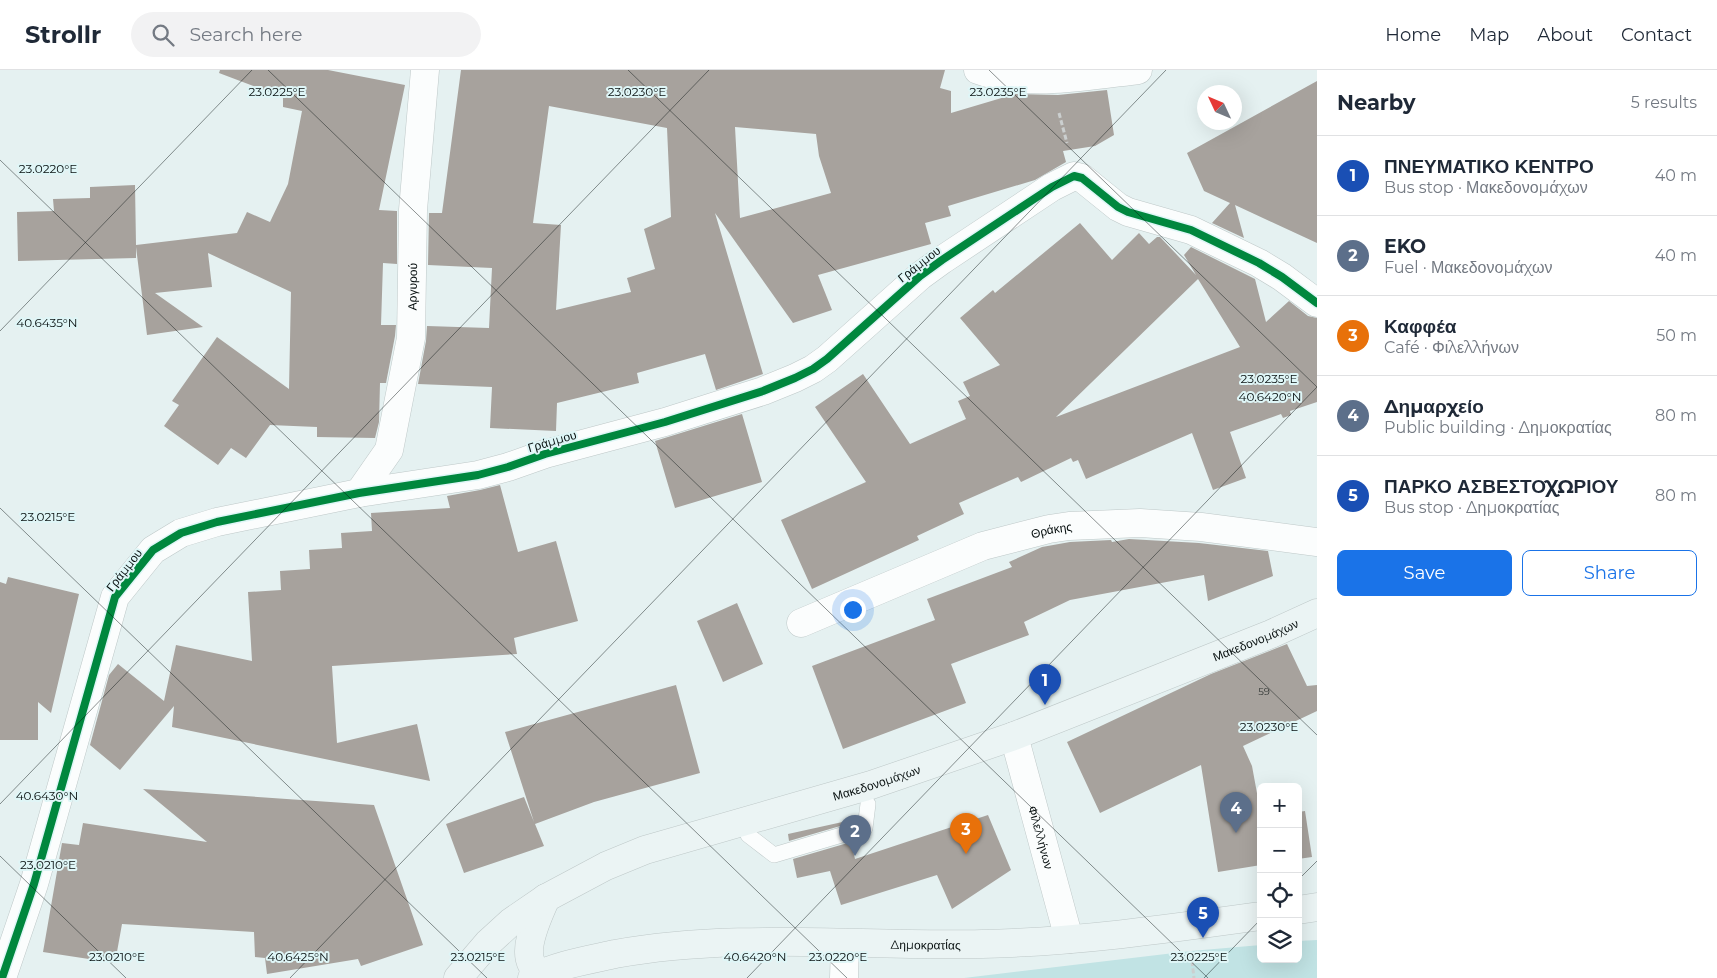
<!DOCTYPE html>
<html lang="en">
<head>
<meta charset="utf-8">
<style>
  :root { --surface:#fff; --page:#f2f2f3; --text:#1f2937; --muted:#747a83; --line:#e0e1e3; --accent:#1a73e8 }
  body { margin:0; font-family:Montserrat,sans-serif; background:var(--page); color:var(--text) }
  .controls { position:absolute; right:15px; bottom:15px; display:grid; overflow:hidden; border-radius:8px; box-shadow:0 5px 20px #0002 }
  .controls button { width:45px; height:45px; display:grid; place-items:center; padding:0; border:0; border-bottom:1px solid var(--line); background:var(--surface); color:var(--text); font:25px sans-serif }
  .compass { position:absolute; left:1197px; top:15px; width:45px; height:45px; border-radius:50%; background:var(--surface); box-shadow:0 5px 20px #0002; rotate:314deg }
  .you { position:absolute; left:852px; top:539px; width:18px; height:18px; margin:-12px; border:4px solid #fff; border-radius:50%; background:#1a73e8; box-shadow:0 0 0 8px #1a73e833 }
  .badge { display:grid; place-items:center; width:32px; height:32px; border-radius:50%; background:var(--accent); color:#fff; font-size:16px; font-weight:700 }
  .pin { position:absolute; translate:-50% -41px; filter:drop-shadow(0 1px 2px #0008) }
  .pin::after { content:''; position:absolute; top:26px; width:18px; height:15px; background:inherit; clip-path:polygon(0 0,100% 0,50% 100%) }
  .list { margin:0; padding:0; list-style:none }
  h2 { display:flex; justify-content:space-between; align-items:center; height:65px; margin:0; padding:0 20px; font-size:21px }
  h2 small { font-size:16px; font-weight:400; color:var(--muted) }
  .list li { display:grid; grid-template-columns:32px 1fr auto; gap:15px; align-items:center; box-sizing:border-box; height:80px; padding:0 20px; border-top:1px solid var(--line) }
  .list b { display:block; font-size:19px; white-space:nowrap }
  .list p { margin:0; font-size:16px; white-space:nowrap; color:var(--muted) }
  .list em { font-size:16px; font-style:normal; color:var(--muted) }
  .actions { display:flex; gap:10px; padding:15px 20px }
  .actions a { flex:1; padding:11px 0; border:1px solid var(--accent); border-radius:8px; text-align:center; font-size:18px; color:var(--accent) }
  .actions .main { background:var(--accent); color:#fff }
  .icon { flex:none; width:28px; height:28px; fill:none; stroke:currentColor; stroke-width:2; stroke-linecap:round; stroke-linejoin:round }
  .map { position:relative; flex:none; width:1317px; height:908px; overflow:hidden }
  header { display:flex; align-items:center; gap:30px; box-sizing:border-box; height:70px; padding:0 25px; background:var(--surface); border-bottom:1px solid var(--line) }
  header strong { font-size:24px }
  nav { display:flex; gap:28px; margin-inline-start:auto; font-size:18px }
  .search { width:350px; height:45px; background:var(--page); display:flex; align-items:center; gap:12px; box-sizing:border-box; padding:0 18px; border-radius:28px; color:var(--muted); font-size:19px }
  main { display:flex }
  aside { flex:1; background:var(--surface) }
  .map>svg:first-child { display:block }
</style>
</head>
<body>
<header>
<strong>Strollr</strong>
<div class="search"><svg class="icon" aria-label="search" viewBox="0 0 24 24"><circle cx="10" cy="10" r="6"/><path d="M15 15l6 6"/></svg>Search here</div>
<nav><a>Home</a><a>Map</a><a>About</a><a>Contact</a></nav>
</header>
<main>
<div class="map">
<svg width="1317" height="908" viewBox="0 0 1317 908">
  <rect width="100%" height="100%" fill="#e5f1f1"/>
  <!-- green -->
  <path fill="#c1e3e4" d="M 1317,870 L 1317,908 L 964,908 L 1191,881 L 1261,875 L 1261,889 L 1298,889 L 1298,871 Z"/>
  <!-- building -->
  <path fill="#a7a29d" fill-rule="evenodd" d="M 220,0 L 328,0 L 405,15 L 379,140 L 397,141 L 397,194 L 383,193 L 381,255 L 396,255 L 395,266 L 386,313 L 380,313 L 379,352 L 375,368 L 317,367 L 317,357 L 270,355 L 246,388 L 231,378 L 218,395 L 164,356 L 179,335 L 172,331 L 217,267 L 289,319 L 291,222 L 208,183 L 212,217 L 155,223 L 203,257 L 147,265 L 136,177 L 136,188 L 18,191 L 17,142 L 54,141 L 53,129 L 90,128 L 90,117 L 135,115 L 136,175 L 237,163 L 247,142 L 270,152 L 288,114 L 302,41 L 283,37 L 283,27 L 219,3 Z
    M 461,0 L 945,0 L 940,18 L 951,21 L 951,43 L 1015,24 L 1058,25 L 1107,20 L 1114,65 L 1095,76 L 1063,81 L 1066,92 L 1035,110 L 948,136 L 951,146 L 925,153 L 931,174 L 818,205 L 832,240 L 793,253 L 715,143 L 763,304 L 716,320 L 705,284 L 637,303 L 639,313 L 557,333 L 556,361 L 490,358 L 492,317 L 418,314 L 426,271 L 427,256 L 489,258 L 492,198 L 428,195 L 429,143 L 442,143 ZM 549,36 L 667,58 L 671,147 L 644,159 L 655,199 L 627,208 L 631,222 L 556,240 L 561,155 L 533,153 ZM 735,57 L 816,64 L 819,86 L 831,123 L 740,148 Z
    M 1317,11 L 1317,173 L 1235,135 L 1244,168 L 1212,153 L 1230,133 L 1204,121 L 1187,83 Z
    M 1080,153 L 1112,190 L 1139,163 L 1149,174 L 1157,167 L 1160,167 L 1196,205 L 1184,185 L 1191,177 L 1255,209 L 1266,252 L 1289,231 L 1308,246 L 1317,248 L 1317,332 L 1290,341 L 1291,345 L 1283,348 L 1281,344 L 1230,362 L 1246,408 L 1213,420 L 1192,363 L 1086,409 L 1078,390 L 1073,392 L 1071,388 L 1021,412 L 1018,407 L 959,433 L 964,444 L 917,466 L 919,470 L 812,519 L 781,450 L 866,412 L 815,337 L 863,304 L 910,374 L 966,349 L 958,331 L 970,326 L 963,312 L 1000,295 L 960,248 L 993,220 L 995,223 ZM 1198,209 L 1240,277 L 1056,347 Z
    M 742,344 L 762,412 L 675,438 L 655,371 Z
    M 500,415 L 518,482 L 556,471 L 578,551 L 514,568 L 517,584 L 332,596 L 337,673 L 417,654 L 430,711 L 172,657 L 174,636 L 120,700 L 90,675 L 109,605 L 118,594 L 164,631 L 176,575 L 252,591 L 248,522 L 281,520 L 280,501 L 310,499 L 309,480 L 342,478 L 341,463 L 372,461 L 371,443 L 450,438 L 447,426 L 480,420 Z
    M 1129,469 L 1199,473 L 1268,481 L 1273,506 L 1208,531 L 1204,505 L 1070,530 L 1024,552 L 1029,565 L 951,594 L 966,633 L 843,679 L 812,596 L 935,550 L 927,529 L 1012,497 L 1009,492 L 1042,477 L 1070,472 L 1111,470 L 1112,472 Z
    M 8,507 L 79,524 L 51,643 L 38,632 L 38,670 L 0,670 L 0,512 L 6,514 Z
    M 737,533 L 763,594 L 723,612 L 697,551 Z
    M 1287,574 L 1307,616 L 1317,615 L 1317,641 L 1243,676 L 1252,696 L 1261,745 L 1261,795 L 1218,802 L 1201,695 L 1100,743 L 1067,672 L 1211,604 Z
    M 676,615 L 700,703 L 594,732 L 535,754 L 544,776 L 464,803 L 446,754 L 524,727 L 534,752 L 505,662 Z
    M 143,719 L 374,735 L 423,875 L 361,896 L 358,889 L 267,904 L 265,888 L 255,887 L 254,862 L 122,854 L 115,893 L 43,882 L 62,773 L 79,775 L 83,753 L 207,772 Z
    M 1305,741 L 1312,787 L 1298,789 L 1298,742 Z
    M 988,745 L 1011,800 L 952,839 L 937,805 L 841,835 L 830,801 L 797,808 L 793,789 L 851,772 L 855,789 Z
    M 847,751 L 847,754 L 789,771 L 788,764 Z"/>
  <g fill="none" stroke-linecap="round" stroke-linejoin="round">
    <!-- lane casing -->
    <g stroke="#bec8c8" stroke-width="16">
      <path id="lane" d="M 748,765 L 774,785 L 865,758 L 868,734"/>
    </g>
    <!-- street casing -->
    <g stroke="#bec8c8" stroke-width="29">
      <g id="street">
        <path d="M 978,0 C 1025,18 1089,6 1138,0"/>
        <path id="s1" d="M 359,423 L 389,380 L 411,268 L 413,140 L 425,0"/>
        <path id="s2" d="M 801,553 L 983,476 L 1049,459 L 1069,456 L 1140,453 L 1201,457 L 1317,472"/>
        <path id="s3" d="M 1014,666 L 1069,869"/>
        <path d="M 2,908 L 34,814 L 115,527 L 153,480 L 181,463 L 217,452 L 359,423 L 478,405 L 508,397 L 545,384 L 665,352 L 763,321 L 795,308 L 813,299 L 827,289 L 920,206 L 942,190 L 1052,117 L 1074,106 L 1082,108 L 1118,137 L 1128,142 L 1191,160 L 1259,193 L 1282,207 L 1317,233"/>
        <path d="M 844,908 L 845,874"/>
      </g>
    </g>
    <!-- secondary casing -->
    <g stroke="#bec8c8" stroke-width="29">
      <g id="secondary">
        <path d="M 1298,840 L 1317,837"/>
        <path d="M 541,903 C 538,900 534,898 532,895 C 522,877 539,845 546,828"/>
        <path id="s4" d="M 458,908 L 488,873 L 511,852 L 546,828 L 606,796 L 645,780 L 871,715 L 1014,666 L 1271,564 L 1317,543"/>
        <path id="s5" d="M 532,908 C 557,895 588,890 615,884 C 736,862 860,877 982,874 C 1076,872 1168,859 1261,846"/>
      </g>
    </g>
    <!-- path -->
    <path stroke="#cbcfcf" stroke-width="3" stroke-dasharray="5 2.5" stroke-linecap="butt" d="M 1059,43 L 1067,73
      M 1192,891 L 1194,908"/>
    <!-- lane -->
    <use href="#lane" stroke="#fbfdfd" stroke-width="15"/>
    <!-- street -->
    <use href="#street" stroke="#fbfdfd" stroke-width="28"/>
    <!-- secondary -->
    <use href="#secondary" stroke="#ebf4f4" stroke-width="28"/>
    <!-- cycleway casing -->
    <g stroke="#dff6f7" stroke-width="11">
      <path id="cycleway" d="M 2,908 L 34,814 L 115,527 L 153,480 L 181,463 L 217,452 L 359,423 L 478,405 L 508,397 L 545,384 L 665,352 L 763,321 L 795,308 L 813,299 L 827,289 L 920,206 L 942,190 L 1052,117 L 1074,106 L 1082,108 L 1118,137 L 1128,142 L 1191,160 L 1259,193 L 1282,207 L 1317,233"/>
    </g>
    <!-- cycleway -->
    <use href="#cycleway" stroke="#00873e" stroke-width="8"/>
  </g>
  <!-- ticks -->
  <path fill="none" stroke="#070f0f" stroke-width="1" stroke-opacity="0.45" d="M 268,0 L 1208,908M 628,0 L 1317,665M 989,0 L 1317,317M 0,90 L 847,908M 0,261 L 252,0M 0,438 L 487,908M 0,734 L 709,0M 0,786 L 126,908M 1298,810 L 1317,791M 290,908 L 1166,0M 747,908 L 1317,317M 1204,908 L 1261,849"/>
  <g text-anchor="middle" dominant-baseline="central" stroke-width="4" stroke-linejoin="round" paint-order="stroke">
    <!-- number labels -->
    <g font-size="10" fill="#2f3432">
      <text x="1264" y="621">59</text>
    </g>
    <!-- street labels -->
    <g font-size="12" fill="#070f0f" stroke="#dff6f7">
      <text transform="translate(919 194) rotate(-38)">Γράμμου</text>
      <text stroke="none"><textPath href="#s1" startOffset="218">Αργυρού</textPath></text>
      <text transform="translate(552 371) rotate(-16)">Γράμμου</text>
      <text stroke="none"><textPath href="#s2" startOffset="268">Θράκης</textPath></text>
      <text transform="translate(124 500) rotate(-52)">Γράμμου</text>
      <text stroke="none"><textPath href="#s4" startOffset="876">Μακεδονομάχων</textPath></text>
      <text stroke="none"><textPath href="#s4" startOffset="471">Μακεδονομάχων</textPath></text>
      <text stroke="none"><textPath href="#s3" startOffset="105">Φιλελλήνων</textPath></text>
      <text stroke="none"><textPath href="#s5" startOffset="398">Δημοκρατίας</textPath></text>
    </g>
  </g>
  <g font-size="12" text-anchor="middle" fill="#070f0f" stroke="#dff6f7" stroke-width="4" stroke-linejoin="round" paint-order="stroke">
    <text x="277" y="26">23.0225°E</text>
    <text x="637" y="26">23.0230°E</text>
    <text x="998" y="26">23.0235°E</text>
    <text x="48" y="103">23.0220°E</text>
    <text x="47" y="257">40.6435°N</text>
    <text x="1269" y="313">23.0235°E</text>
    <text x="1270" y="331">40.6420°N</text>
    <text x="48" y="451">23.0215°E</text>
    <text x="1269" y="661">23.0230°E</text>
    <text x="47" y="730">40.6430°N</text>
    <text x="48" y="799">23.0210°E</text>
    <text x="298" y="891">40.6425°N</text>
    <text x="755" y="891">40.6420°N</text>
    <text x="117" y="891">23.0210°E</text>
    <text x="478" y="891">23.0215°E</text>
    <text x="838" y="891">23.0220°E</text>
    <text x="1199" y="891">23.0225°E</text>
  </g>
</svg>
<div class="controls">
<button>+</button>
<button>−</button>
<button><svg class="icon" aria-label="locate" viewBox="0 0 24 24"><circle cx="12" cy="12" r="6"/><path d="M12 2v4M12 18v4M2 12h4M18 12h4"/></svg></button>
<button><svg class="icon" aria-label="layers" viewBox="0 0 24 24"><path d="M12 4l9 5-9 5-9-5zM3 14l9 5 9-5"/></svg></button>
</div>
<svg class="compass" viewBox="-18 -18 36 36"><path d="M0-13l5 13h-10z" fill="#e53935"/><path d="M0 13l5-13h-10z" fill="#747a83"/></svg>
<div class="you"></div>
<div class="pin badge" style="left:1045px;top:635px;background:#1a4fb4">1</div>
<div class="pin badge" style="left:855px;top:786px;background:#5c6f8a">2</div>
<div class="pin badge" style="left:966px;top:784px;background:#e8710a">3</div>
<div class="pin badge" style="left:1236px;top:763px;background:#5c6f8a">4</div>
<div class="pin badge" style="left:1203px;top:868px;background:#1a4fb4">5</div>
</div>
<aside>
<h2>Nearby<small>5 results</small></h2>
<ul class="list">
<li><span class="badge" style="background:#1a4fb4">1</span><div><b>ΠΝΕΥΜΑΤΙΚΟ ΚΕΝΤΡΟ</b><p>Bus stop · Μακεδονομάχων</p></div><em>40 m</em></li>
<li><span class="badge" style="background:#5c6f8a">2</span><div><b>EKO</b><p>Fuel · Μακεδονομάχων</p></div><em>40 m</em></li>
<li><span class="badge" style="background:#e8710a">3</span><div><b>Καφφέα</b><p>Café · Φιλελλήνων</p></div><em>50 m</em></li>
<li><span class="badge" style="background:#5c6f8a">4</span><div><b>Δημαρχείο</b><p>Public building · Δημοκρατίας</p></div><em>80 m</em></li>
<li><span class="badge" style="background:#1a4fb4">5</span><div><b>ΠΑΡΚΟ ΑΣΒΕΣΤΟΧΩΡΙΟΥ</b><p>Bus stop · Δημοκρατίας</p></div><em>80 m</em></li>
</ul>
<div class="actions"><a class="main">Save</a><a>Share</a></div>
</aside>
</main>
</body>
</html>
